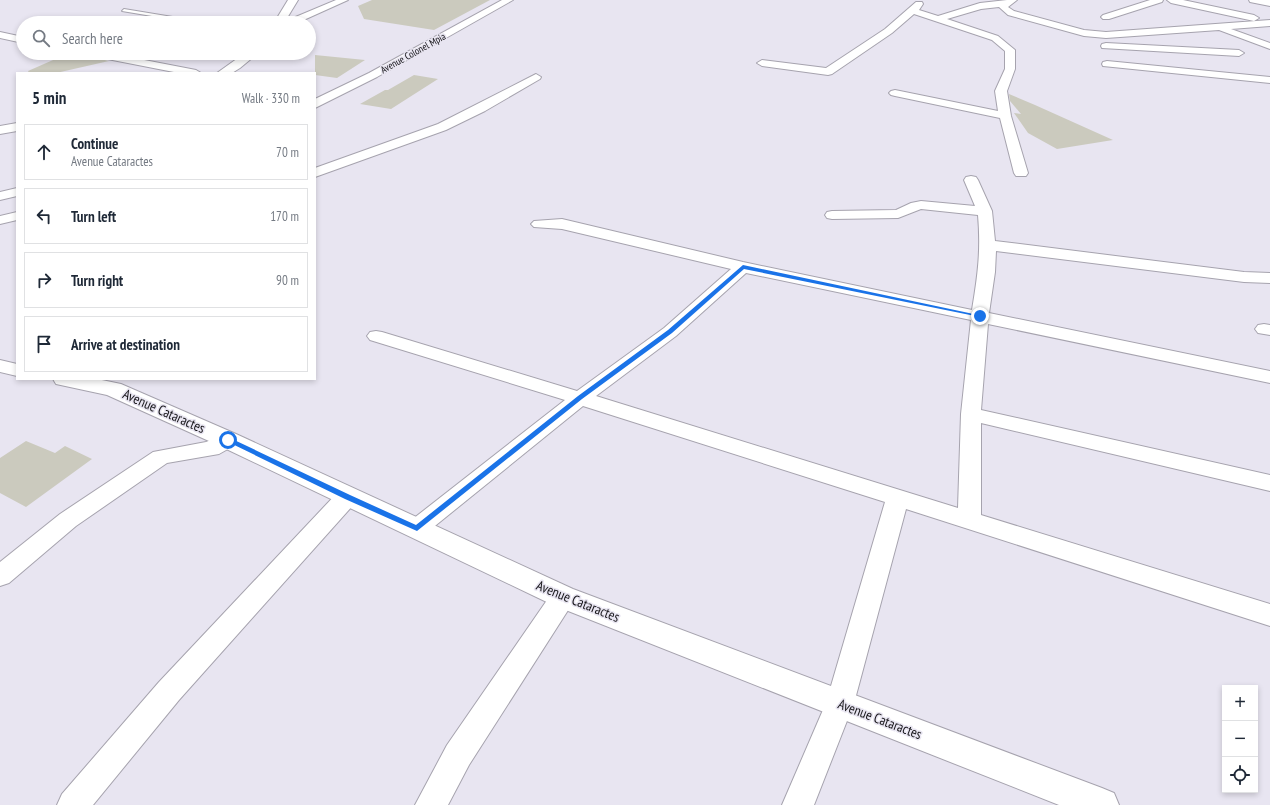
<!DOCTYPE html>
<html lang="en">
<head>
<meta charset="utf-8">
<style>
  :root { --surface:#fff; --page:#f6f6f7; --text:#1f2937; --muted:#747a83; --line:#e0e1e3 }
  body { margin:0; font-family:"PT Sans Narrow",sans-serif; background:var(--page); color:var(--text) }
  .controls { position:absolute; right:12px; bottom:12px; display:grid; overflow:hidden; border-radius:0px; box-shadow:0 2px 6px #0003 }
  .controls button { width:36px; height:36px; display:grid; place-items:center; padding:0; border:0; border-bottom:1px solid var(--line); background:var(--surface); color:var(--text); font:20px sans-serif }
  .stop { position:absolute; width:12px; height:12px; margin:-9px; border:3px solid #1a73e8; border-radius:50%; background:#fff }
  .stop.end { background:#1a73e8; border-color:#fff; box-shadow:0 1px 4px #0008 }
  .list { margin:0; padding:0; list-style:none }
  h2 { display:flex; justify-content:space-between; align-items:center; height:52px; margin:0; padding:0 16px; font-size:17px }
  h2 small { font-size:13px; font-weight:400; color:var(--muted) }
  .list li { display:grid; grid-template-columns:26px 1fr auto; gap:12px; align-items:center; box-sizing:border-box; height:56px; margin:0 8px 8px; padding:0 8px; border:1px solid var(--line); border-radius:0px }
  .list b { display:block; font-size:15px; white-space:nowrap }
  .list p { margin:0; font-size:13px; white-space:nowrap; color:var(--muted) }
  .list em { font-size:13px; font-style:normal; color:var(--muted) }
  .icon { flex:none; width:22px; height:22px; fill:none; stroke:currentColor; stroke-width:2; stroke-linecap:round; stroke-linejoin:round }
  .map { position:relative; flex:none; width:1270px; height:805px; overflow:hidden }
  .search { position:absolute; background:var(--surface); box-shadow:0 2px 6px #0003; left:16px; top:16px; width:300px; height:44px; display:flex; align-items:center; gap:10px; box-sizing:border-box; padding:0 14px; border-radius:22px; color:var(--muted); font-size:15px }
  .panel { position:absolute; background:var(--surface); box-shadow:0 2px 6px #0003; left:16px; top:72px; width:300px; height:308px; border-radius:0px }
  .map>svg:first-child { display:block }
</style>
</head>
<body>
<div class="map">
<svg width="1270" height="805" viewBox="0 0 1270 805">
  <rect width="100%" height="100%" fill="#e8e5f1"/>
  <!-- building -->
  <path fill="#cbcabe" d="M 372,0 L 490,0 L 434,30 L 364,19 L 358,6 Z
    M 69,53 L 86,53 L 92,57 L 109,61 L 56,73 L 29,73 L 28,71 Z
    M 315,55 L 365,60 L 337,78 L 315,75 Z
    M 414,75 L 438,79 L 391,109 L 360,104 L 385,90 L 388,90 Z
    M 1009,94 L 1035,105 L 1113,140 L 1057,149 L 1028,133 L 1014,113 L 1021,114 L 1010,101 Z
    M 26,441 L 55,453 L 65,446 L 92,459 L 26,507 L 0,493 L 0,458 Z"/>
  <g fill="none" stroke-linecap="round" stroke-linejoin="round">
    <!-- service casing -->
    <g stroke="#a6a3ae" stroke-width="2">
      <path id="service" d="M 124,9 L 203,22 L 205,23 L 194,23 L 122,11 Z"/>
    </g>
    <!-- minor casing -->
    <g stroke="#a6a3ae" stroke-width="2">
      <path id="minor" d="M 336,0 L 348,0 L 297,23 L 284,23 L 286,21 Z
        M 502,0 L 513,0 L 377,77 L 315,108 L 315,99 L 369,73 Z
        M 1007,0 L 1017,0 L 1008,7 L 1014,11 L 1084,30 L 1106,32 L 1270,20 L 1270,26 L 1231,29 L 1270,43 L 1270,49 L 1219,30 L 1106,38 L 1084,36 L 1008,15 L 999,7 L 981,9 L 947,19 L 998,36 L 1015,50 L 1015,69 L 1007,91 L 1011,116 L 1028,173 L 1026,176 L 1016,176 L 1014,173 L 1000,118 L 895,96 L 891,95 L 889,93 L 891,91 L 895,90 L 998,111 L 995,91 L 1005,69 L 1005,51 L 992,40 L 914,14 L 892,33 L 832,74 L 828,75 L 762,66 L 757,63 L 762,60 L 826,68 L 885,29 L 916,2 L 922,2 L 923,4 L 919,10 L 938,16 L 980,3 Z
        M 1150,0 L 1163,0 L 1162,2 L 1109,19 L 1103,19 L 1101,17 L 1103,15 Z
        M 1167,0 L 1183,0 L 1254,15 L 1259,18 L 1254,21 L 1171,3 Z
        M 1249,0 L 1270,0 L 1270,6 L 1250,2 Z
        M 0,32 L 23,37 L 23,43 L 0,38 Z
        M 1106,43 L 1239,50 L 1244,53 L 1239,56 L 1102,48 L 1101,46 L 1102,44 Z
        M 87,53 L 108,53 L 196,70 L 201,73 L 179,73 L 92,56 Z
        M 1107,61 L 1270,77 L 1270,83 L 1103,66 L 1102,64 L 1103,62 Z
        M 536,74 L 541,77 L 540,79 L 485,111 L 446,130 L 315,177 L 315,168 L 438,124 Z
        M 971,176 L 976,177 L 978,180 L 992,211 L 995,241 L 1244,272 L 1270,273 L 1270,283 L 1244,282 L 996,251 L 995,272 L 989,313 L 1270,371 L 1270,383 L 988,324 L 981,410 L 1270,475 L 1270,491 L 981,423 L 981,515 L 1270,604 L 1270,626 L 906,509 L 854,703 L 814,805 L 782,805 L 826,703 L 885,502 L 583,406 L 425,534 L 417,537 L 409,534 L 405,528 L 409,522 L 565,400 L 370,340 L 367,336 L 370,332 L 376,331 L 382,332 L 577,391 L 664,328 L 731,269 L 562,229 L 534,227 L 531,224 L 534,221 L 562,219 L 743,262 L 972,310 C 978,274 981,250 978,215 L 921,209 L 898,218 L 832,219 L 827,218 L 825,215 L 827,212 L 832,211 L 896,210 L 911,203 L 921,201 L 975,206 L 964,180 L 966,177 ZM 746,273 L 971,320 L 961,414 L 958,508 L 596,396 L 676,336 Z
        M 17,188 L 17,196 L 0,200 L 0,192 Z
        M 17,212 L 17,220 L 0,224 L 0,216 Z
        M 1264,324 L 1270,325 L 1270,335 L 1258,333 L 1255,329 L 1258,325 Z
        M 228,433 L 235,435 L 239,440 L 235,445 L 219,454 L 167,463 L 76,526 L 9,583 L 0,586 L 0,562 L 60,514 L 153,452 L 206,442 Z
        M 347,489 L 355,491 L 358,497 L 355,503 L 179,700 L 93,805 L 57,805 L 62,794 L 159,682 L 339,491 Z
        M 563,587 L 572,590 L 576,597 L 572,604 L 469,765 L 448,805 L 415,805 L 447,745 L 554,590 Z"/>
    </g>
    <!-- tertiary casing -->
    <g stroke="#a6a3ae" stroke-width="2">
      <path id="tertiary" d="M 0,360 L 17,364 L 17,376 L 0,372 Z
        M 53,379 L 97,379 L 121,384 L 236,434 L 573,589 L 1102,788 L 1114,793 L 1119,805 L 1059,805 L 553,605 L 220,446 L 107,395 L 56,384 Z"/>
    </g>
    <!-- primary casing -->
    <g stroke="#a6a3ae" stroke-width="2">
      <path id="primary" d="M 288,0 L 298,0 L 284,23 L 274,23 Z
        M 245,53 L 258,53 L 240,68 L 232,73 L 217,73 Z
        M 17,123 L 17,131 L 0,134 L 0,126 Z"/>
    </g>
    <!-- service -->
    <use href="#service" fill="#fff" fill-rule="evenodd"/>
    <!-- minor -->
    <use href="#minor" fill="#fff" fill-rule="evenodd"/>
    <!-- tertiary -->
    <use href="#tertiary" fill="#fff" fill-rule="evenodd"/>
    <!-- primary -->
    <use href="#primary" fill="#fff" fill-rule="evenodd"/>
  </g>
  <!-- route -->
  <path fill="#1a73e8" d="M 743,265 L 983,316 L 980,317 L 744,269 L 672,333 L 582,399 L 417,531 L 345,499 L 224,440 L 225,438 L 230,438 L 350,495 L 416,525 L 578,396 L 668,330 Z"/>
  <g text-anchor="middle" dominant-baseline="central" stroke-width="3" stroke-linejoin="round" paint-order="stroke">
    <!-- far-street labels -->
    <g font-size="10" fill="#161519" stroke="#e8e5f1">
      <text transform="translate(413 53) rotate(-29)">Avenue Colonel Mpia</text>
    </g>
    <!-- near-street labels -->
    <g font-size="14" fill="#161519" stroke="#e8e5f1">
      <text transform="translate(164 411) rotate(24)">Avenue Cataractes</text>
      <text transform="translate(578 601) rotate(22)">Avenue Cataractes</text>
      <text transform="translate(880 719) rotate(21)">Avenue Cataractes</text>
    </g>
  </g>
</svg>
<div class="controls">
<button>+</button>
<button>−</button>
<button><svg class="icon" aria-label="locate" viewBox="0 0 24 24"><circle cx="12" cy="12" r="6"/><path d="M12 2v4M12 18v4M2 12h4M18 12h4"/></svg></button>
</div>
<div class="stop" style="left:228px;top:440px"></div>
<div class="stop end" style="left:980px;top:316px"></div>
<div class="search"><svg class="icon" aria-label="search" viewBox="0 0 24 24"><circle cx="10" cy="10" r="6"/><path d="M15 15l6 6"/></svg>Search here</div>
<section class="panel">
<h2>5 min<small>Walk · 330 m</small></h2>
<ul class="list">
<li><svg class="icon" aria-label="ahead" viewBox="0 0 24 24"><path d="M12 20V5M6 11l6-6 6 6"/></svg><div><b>Continue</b><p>Avenue Cataractes</p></div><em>70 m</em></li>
<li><svg class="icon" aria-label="left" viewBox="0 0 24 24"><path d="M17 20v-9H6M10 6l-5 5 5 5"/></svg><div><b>Turn left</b></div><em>170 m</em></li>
<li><svg class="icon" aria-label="right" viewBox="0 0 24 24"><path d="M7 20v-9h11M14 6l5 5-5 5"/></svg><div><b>Turn right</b></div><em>90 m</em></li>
<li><svg class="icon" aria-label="arrive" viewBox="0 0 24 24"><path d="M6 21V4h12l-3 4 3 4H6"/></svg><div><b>Arrive at destination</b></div></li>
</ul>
</section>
</div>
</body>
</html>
